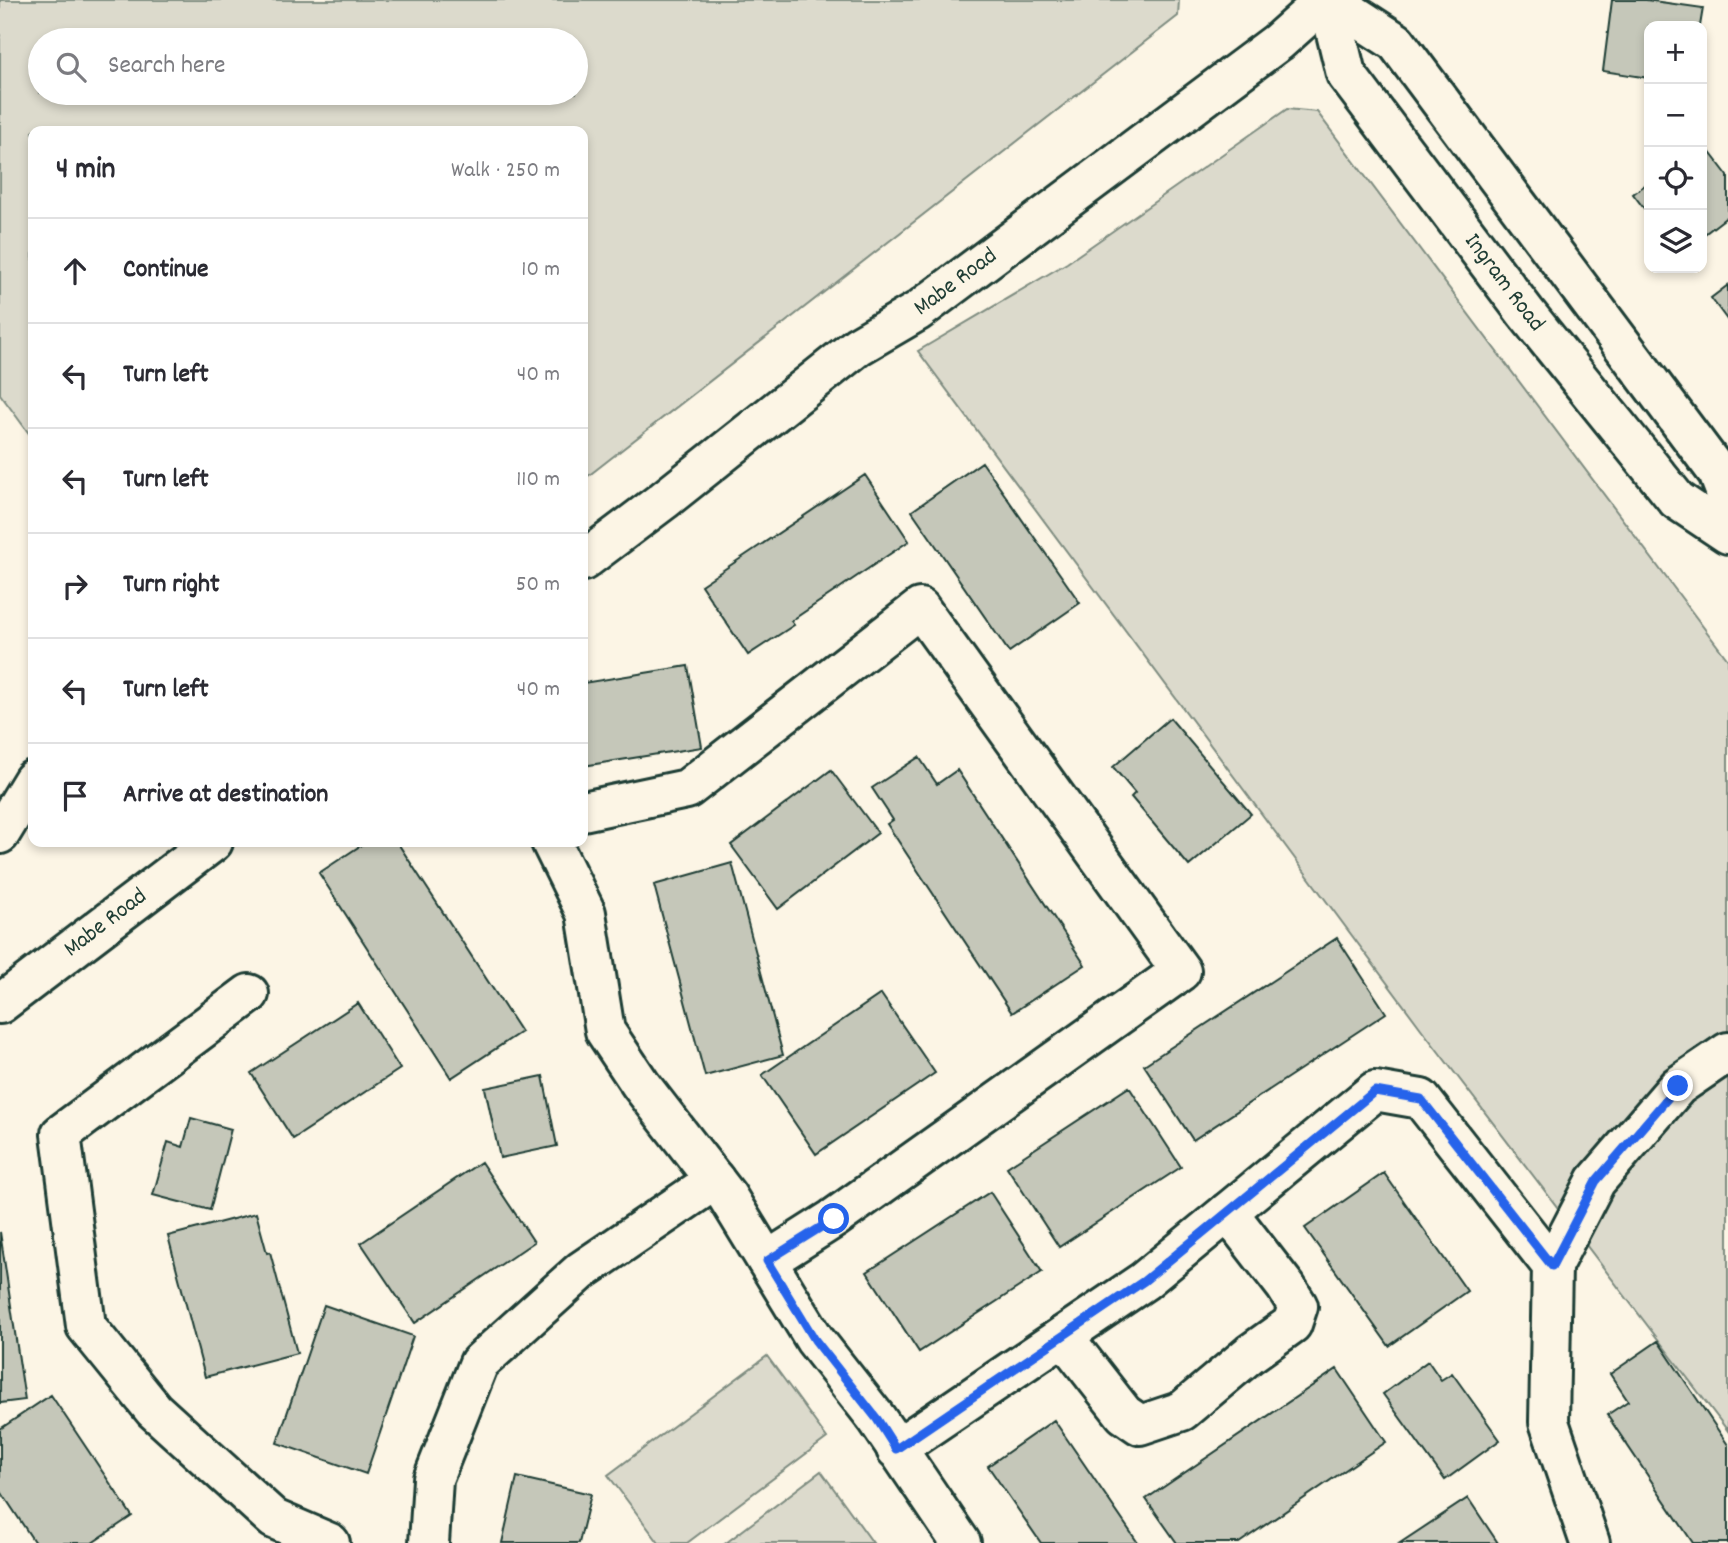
<!DOCTYPE html>
<html lang="en">
<head>
<meta charset="utf-8">
<style>
  :root { --surface:#fff; --page:#f2f2f3; --text:#2b2b33; --muted:#7c7c81; --line:#e1e1e2 }
  body { margin:0; font-family:Dekko,sans-serif; background:var(--page); color:var(--text) }
  .controls { position:absolute; right:21px; top:21px; display:grid; overflow:hidden; border-radius:14px; box-shadow:0 4px 10px #0003 }
  .controls button { width:63px; height:63px; display:grid; place-items:center; padding:0; border:0; border-bottom:2px solid var(--line); background:var(--surface); color:var(--text); font:35px sans-serif }
  .stop { position:absolute; width:21px; height:21px; margin:-16px; border:5px solid #2563eb; border-radius:50%; background:#fff }
  .stop.end { background:#2563eb; border-color:#fff; box-shadow:0 2px 7px #0008 }
  .list { margin:0; padding:0; list-style:none }
  h2 { display:flex; justify-content:space-between; align-items:center; height:91px; margin:0; padding:0 28px; font-size:30px }
  h2 small { font-size:23px; font-weight:400; color:var(--muted) }
  .list li { display:grid; grid-template-columns:46px 1fr auto; gap:21px; align-items:center; box-sizing:border-box; height:105px; padding:0 28px; border-top:2px solid var(--line) }
  .list b { display:block; font-size:26px; white-space:nowrap }
  .list em { font-size:23px; font-style:normal; color:var(--muted) }
  .icon { flex:none; width:38px; height:38px; fill:none; stroke:currentColor; stroke-width:2; stroke-linecap:round; stroke-linejoin:round }
  .map { position:relative; flex:none; width:1728px; height:1543px; overflow:hidden }
  .search { position:absolute; background:var(--surface); box-shadow:0 4px 10px #0003; left:28px; top:28px; width:560px; height:77px; display:flex; align-items:center; gap:18px; box-sizing:border-box; padding:0 24px; border-radius:38px; color:var(--muted); font-size:26px }
  .panel { position:absolute; background:var(--surface); box-shadow:0 4px 10px #0003; left:28px; top:126px; width:560px; height:721px; border-radius:14px }
  .map>svg:first-child { display:block }
</style>
</head>
<body>
<div class="map">
<svg width="1728" height="1543" viewBox="0 0 1728 1543">
  <rect width="100%" height="100%" fill="#fcf5e5"/>
  <filter id="ink" filterUnits="userSpaceOnUse"><feTurbulence type="fractalNoise" baseFrequency=".0143" numOctaves="2"/><feDisplacementMap in="SourceGraphic" scale="14" xChannelSelector="R" yChannelSelector="G"/><feConvolveMatrix kernelMatrix="1 2 1 2 8 2 1 2 1" color-interpolation-filters="sRGB"/></filter>
  <g filter="url(#ink)">
    <!-- green -->
    <path fill="#dcdacc" stroke="#7e8c80" stroke-width="2" fill-rule="evenodd" d="M 0,0 L 1179,0 L 1178,16 L 583,480 L 583,131 L 33,131 L 33,439 L 0,394 ZM 40,40 L 576,40 L 576,93 L 40,93 Z
      M 1287,109 L 1317,112 L 1728,660 L 1728,1431 L 1422,1030 L 918,351 L 1067,263 Z
      M 767,1356 L 827,1438 L 687,1543 L 659,1543 L 608,1475 Z
      M 821,1471 L 873,1543 L 726,1543 Z"/>
    <!-- building -->
    <path fill="#c5c7b9" stroke="#1f3d34" stroke-width="2" d="M 1612,0 L 1646,0 L 1703,8 L 1700,26 L 1649,26 L 1649,78 L 1603,71 Z
      M 1702,142 L 1728,176 L 1728,216 L 1702,236 Z
      M 1649,182 L 1649,215 L 1633,194 Z
      M 1728,285 L 1728,321 L 1711,298 Z
      M 982,462 L 1080,603 L 1009,652 L 912,511 Z
      M 865,475 L 909,541 L 791,621 L 794,625 L 748,655 L 701,585 Z
      M 688,666 L 702,747 L 583,766 L 583,683 Z
      M 1170,718 L 1251,814 L 1189,866 L 1131,797 L 1135,793 L 1113,767 Z
      M 919,757 L 937,784 L 957,770 L 1085,965 L 1012,1013 L 887,824 L 893,820 L 872,788 Z
      M 831,770 L 878,833 L 778,909 L 731,845 Z
      M 366,842 L 397,842 L 521,1032 L 451,1078 L 319,873 Z
      M 732,863 L 783,1055 L 705,1076 L 654,885 Z
      M 1337,938 L 1386,1013 L 1193,1140 L 1144,1065 Z
      M 881,994 L 935,1073 L 816,1154 L 762,1075 Z
      M 358,1003 L 400,1069 L 293,1139 L 251,1073 Z
      M 543,1076 L 557,1146 L 500,1158 L 485,1088 Z
      M 1129,1087 L 1181,1167 L 1059,1247 L 1007,1167 Z
      M 191,1118 L 231,1129 L 210,1210 L 153,1195 L 168,1142 L 183,1147 Z
      M 481,1162 L 534,1242 L 415,1323 L 361,1243 Z
      M 1384,1173 L 1467,1291 L 1389,1346 L 1305,1228 Z
      M 990,1192 L 1042,1272 L 919,1352 L 867,1272 Z
      M 256,1213 L 267,1253 L 270,1252 L 297,1353 L 205,1377 L 168,1236 Z
      M 0,1232 L 25,1400 L 0,1403 Z
      M 324,1305 L 413,1336 L 366,1474 L 277,1443 Z
      M 1658,1341 L 1728,1445 L 1728,1543 L 1693,1543 L 1607,1415 L 1628,1401 L 1610,1374 Z
      M 1428,1361 L 1441,1380 L 1452,1373 L 1500,1440 L 1445,1480 L 1383,1394 Z
      M 1337,1369 L 1386,1442 L 1239,1543 L 1177,1543 L 1146,1499 Z
      M 51,1395 L 132,1516 L 92,1543 L 35,1543 L 0,1490 L 0,1429 Z
      M 1054,1420 L 1138,1543 L 1041,1543 L 988,1466 Z
      M 517,1477 L 591,1494 L 579,1543 L 502,1543 Z
      M 1468,1498 L 1498,1543 L 1400,1543 Z"/>
    <g fill="none" stroke-linecap="round" stroke-linejoin="round">
      <!-- minor casing -->
      <g stroke="#1f3d34" stroke-width="44">
        <g id="minor">
          <path id="s1" d="M 1328,0 L 1346,74 L 1526,313 L 1677,500 L 1728,534"/>
          <path d="M 1331,0 L 1396,42 L 1718,473 L 1728,499"/>
          <path id="s2" d="M 583,561 L 664,500 L 858,346 L 918,311 L 1278,42 L 1325,0"/>
          <path d="M 583,811 L 687,789 L 920,608 L 1181,971 L 833,1219 L 767,1261"/>
          <path d="M 0,834 L 33,780"/>
          <path d="M 551,842 L 586,913 L 605,1031 L 641,1085 L 727,1196 L 815,1340 L 877,1419 L 961,1543"/>
          <path d="M 249,994 L 61,1134 L 86,1326 L 154,1410 L 274,1519 L 330,1543"/>
          <path id="s3" d="M 0,1004 L 213,842"/>
          <path d="M 1552,1266 L 1596,1181 L 1678,1086 L 1728,1052"/>
          <path d="M 1063,1336 L 1124,1414 L 1140,1425 L 1182,1411 L 1250,1354 L 1292,1324 L 1298,1306 L 1286,1287 L 1228,1212"/>
          <path d="M 896,1449 L 1144,1281 L 1375,1091 L 1421,1099 L 1552,1266 L 1549,1422 L 1590,1543"/>
          <path d="M 429,1543 L 433,1479 L 479,1363 L 581,1271 L 715,1180"/>
        </g>
      </g>
      <!-- minor -->
      <use href="#minor" stroke="#fcf5e5" stroke-width="38"/>
    </g>
  </g>
  <g fill="none" stroke-linecap="round" stroke-linejoin="round" filter="url(#ink)">
    <!-- route -->
    <path stroke="#2563eb" stroke-width="9" d="M 834,1219 L 767,1261 L 815,1340 L 877,1419 L 896,1449 L 1144,1281 L 1375,1091 L 1421,1099 L 1552,1266 L 1596,1181 L 1678,1086"/>
  </g>
  <g text-anchor="middle" dominant-baseline="central" stroke-width="6" stroke-linejoin="round" paint-order="stroke">
    <!-- street labels -->
    <g font-size="24" fill="#1f3d34" stroke="#fcf5e5">
      <text stroke="none"><textPath href="#s2" startOffset="466">Mabe Road</textPath></text>
      <text stroke="none"><textPath href="#s1" startOffset="338">Ingram Road</textPath></text>
      <text stroke="none"><textPath href="#s3" startOffset="133">Mabe Road</textPath></text>
    </g>
  </g>
</svg>
<div class="controls">
<button>+</button>
<button>−</button>
<button><svg class="icon" aria-label="locate" viewBox="0 0 24 24"><circle cx="12" cy="12" r="6"/><path d="M12 2v4M12 18v4M2 12h4M18 12h4"/></svg></button>
<button><svg class="icon" aria-label="layers" viewBox="0 0 24 24"><path d="M12 4l9 5-9 5-9-5zM3 14l9 5 9-5"/></svg></button>
</div>
<div class="stop" style="left:834px;top:1219px"></div>
<div class="stop end" style="left:1678px;top:1086px"></div>
<div class="search"><svg class="icon" aria-label="search" viewBox="0 0 24 24"><circle cx="10" cy="10" r="6"/><path d="M15 15l6 6"/></svg>Search here</div>
<section class="panel">
<h2>4 min<small>Walk · 250 m</small></h2>
<ul class="list">
<li><svg class="icon" aria-label="ahead" viewBox="0 0 24 24"><path d="M12 20V5M6 11l6-6 6 6"/></svg><div><b>Continue</b></div><em>10 m</em></li>
<li><svg class="icon" aria-label="left" viewBox="0 0 24 24"><path d="M17 20v-9H6M10 6l-5 5 5 5"/></svg><div><b>Turn left</b></div><em>40 m</em></li>
<li><svg class="icon" aria-label="left" viewBox="0 0 24 24"><path d="M17 20v-9H6M10 6l-5 5 5 5"/></svg><div><b>Turn left</b></div><em>110 m</em></li>
<li><svg class="icon" aria-label="right" viewBox="0 0 24 24"><path d="M7 20v-9h11M14 6l5 5-5 5"/></svg><div><b>Turn right</b></div><em>50 m</em></li>
<li><svg class="icon" aria-label="left" viewBox="0 0 24 24"><path d="M17 20v-9H6M10 6l-5 5 5 5"/></svg><div><b>Turn left</b></div><em>40 m</em></li>
<li><svg class="icon" aria-label="arrive" viewBox="0 0 24 24"><path d="M6 21V4h12l-3 4 3 4H6"/></svg><div><b>Arrive at destination</b></div></li>
</ul>
</section>
</div>
</body>
</html>
